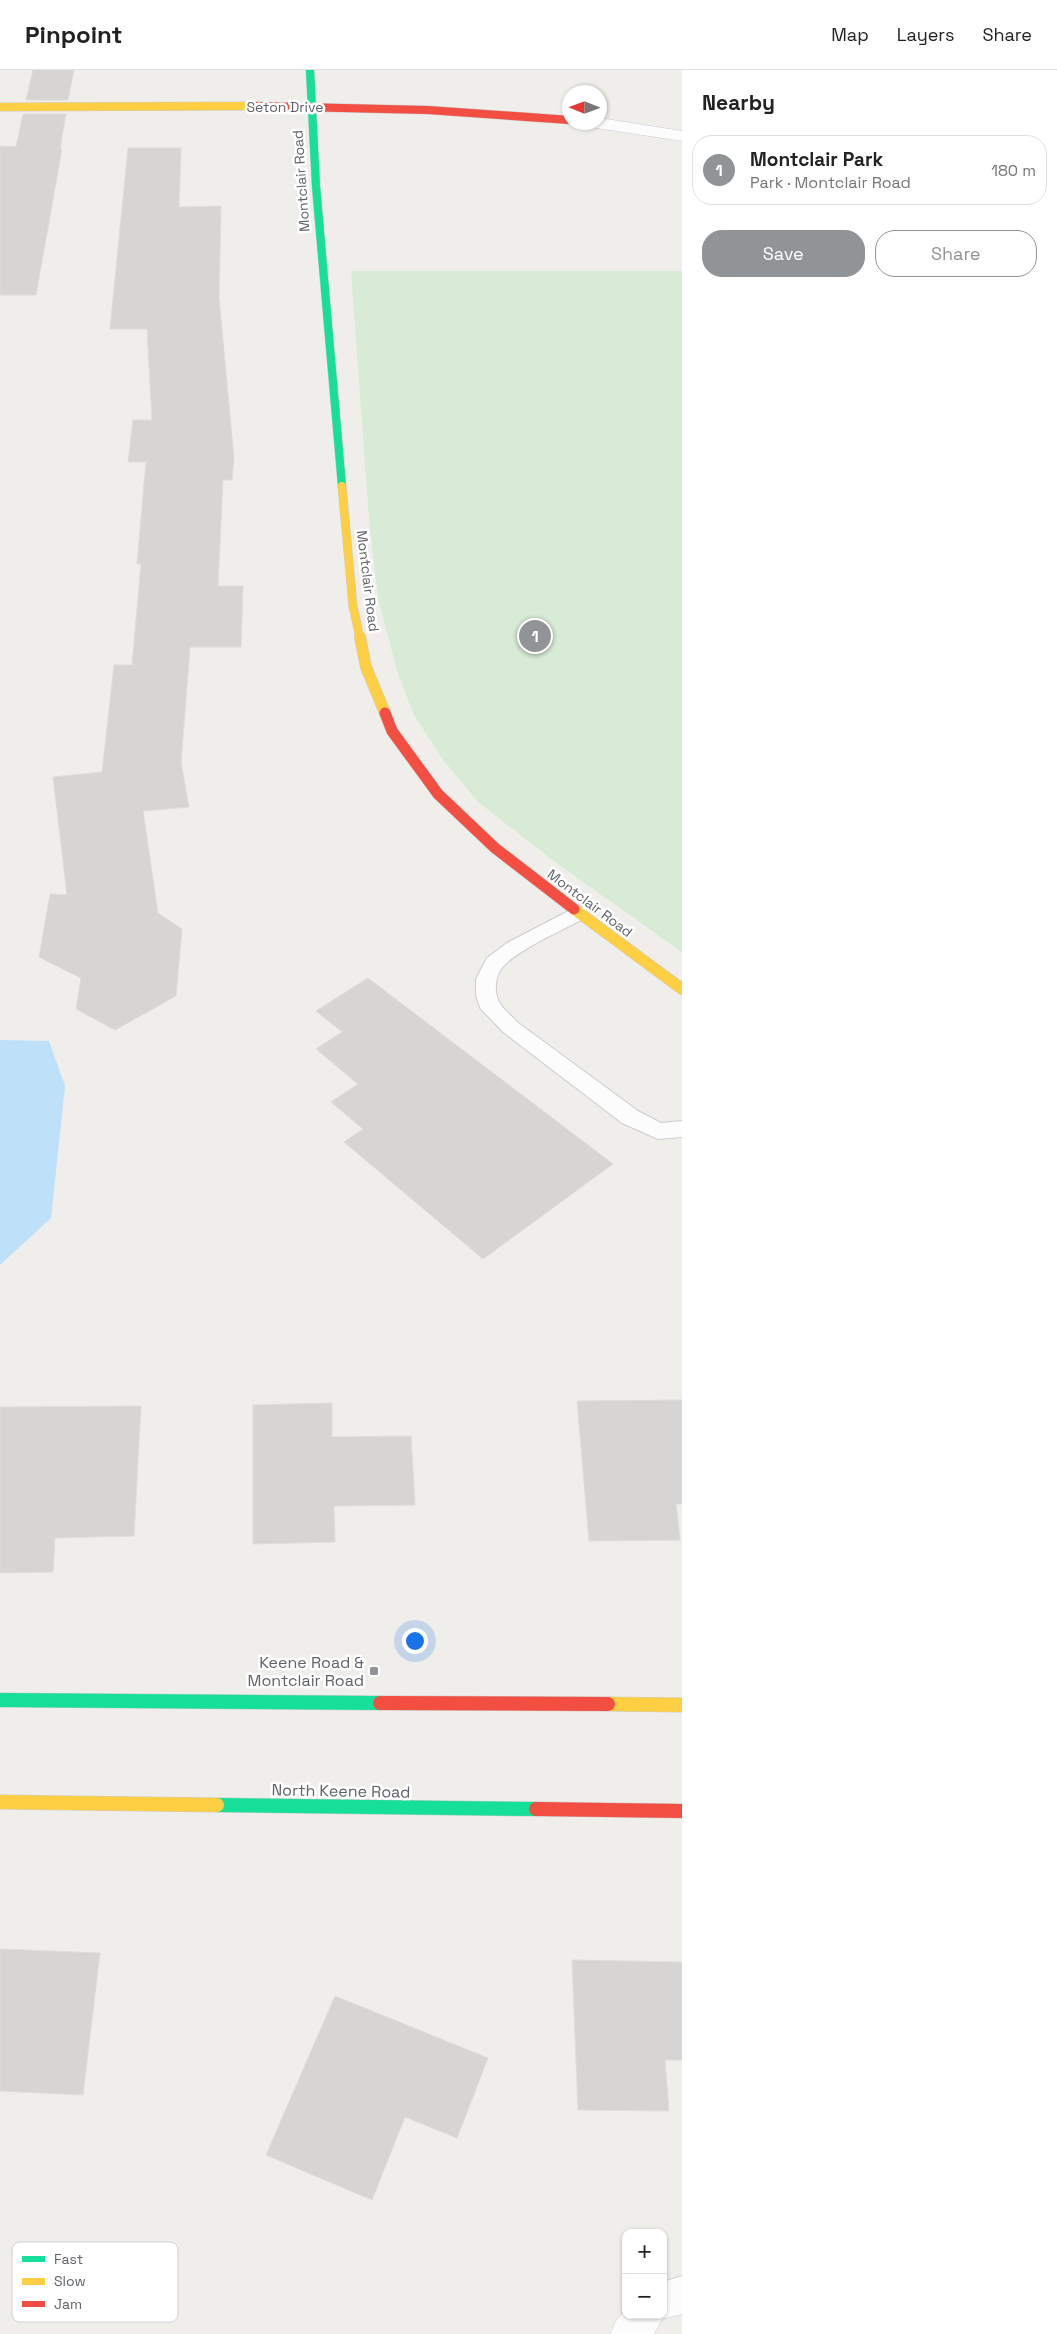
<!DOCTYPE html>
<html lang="en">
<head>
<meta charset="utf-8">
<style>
  :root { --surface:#fff; --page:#f6f6f6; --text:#222; --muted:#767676; --line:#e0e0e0; --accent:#919496 }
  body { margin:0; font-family:"Space Grotesk",sans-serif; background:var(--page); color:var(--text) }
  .controls { position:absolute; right:15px; bottom:15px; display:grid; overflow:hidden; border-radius:10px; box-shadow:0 1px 4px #0004 }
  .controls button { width:45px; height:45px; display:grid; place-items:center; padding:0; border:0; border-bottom:1px solid var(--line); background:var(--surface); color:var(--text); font:25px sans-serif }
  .compass { position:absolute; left:562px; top:15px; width:45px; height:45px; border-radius:50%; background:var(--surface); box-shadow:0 1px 4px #0004; rotate:271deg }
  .you { position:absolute; left:414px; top:1570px; width:18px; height:18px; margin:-12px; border:4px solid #fff; border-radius:50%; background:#1a73e8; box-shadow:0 0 0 8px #1a73e833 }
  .badge { display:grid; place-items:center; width:32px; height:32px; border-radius:50%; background:var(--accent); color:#fff; font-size:16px; font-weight:700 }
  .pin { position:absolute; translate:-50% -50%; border:2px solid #fff; box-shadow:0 1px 5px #0006 }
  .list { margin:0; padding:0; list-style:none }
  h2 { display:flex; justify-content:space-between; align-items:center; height:65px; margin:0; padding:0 20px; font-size:21px }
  h2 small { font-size:16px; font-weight:400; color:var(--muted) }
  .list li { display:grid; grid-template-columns:32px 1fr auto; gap:15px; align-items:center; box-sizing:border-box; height:70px; margin:0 10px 10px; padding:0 10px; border:1px solid var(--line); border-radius:20px }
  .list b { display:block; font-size:19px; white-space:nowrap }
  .list p { margin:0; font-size:16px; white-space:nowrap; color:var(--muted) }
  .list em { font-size:16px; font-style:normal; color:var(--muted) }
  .actions { display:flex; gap:10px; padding:15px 20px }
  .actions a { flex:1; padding:11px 0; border:1px solid var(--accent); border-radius:20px; text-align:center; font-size:18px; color:var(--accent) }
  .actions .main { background:var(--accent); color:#fff }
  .map { position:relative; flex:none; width:682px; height:2264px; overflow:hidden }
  header { display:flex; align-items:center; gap:30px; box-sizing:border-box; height:70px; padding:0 25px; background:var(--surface); border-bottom:1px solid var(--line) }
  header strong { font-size:24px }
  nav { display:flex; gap:28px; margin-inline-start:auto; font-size:18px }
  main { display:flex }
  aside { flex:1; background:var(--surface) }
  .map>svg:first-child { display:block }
</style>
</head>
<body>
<header>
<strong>Pinpoint</strong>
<nav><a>Map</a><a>Layers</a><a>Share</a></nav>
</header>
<main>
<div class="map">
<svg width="682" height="2264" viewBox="0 0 682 2264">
  <rect width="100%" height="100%" fill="#efeeea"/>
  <!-- green -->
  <path fill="#d8ebd6" d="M 351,201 L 682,201 L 682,882 L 559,795 L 478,732 L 441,687 L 414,645 L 398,604 L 378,529 L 369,449 Z"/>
  <!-- water -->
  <path fill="#bfe0f9" d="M 0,970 L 49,971 L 65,1016 L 51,1148 L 0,1195 Z"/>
  <!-- building -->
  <path fill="#d6d5d3" stroke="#deddd9" d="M 33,0 L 74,0 L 68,30 L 26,30 Z
    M 23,44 L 66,44 L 60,79 L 62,79 L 36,225 L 0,225 L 0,76 L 16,77 Z
    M 128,78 L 181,78 L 179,137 L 221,136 L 219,227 L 234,389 L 232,410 L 223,410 L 218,516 L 243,516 L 241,577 L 190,577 L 181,693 L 189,737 L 143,741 L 158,843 L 182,859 L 176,926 L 115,960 L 76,939 L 81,908 L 39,887 L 50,824 L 67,825 L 53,707 L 102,702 L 114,595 L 132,595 L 141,494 L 137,494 L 146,392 L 128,392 L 133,350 L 152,350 L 147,259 L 110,259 Z
    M 368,908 L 613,1094 L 483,1189 L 344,1072 L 363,1059 L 331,1032 L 358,1014 L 316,979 L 342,962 L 316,941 Z
    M 682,1330 L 682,1434 L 676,1434 L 680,1470 L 589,1471 L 577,1331 Z
    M 332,1333 L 332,1367 L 411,1366 L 415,1435 L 334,1436 L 335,1472 L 253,1474 L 253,1335 Z
    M 141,1336 L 134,1466 L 55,1468 L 53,1502 L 0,1503 L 0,1337 Z
    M 0,1879 L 100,1883 L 83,2025 L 0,2021 Z
    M 572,1890 L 682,1892 L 682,1990 L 665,1990 L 669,2041 L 578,2040 Z
    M 335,1926 L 488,1988 L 457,2068 L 405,2047 L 372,2130 L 266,2085 Z"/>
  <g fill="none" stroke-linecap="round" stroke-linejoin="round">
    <!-- lane casing -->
    <g stroke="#cbcccc" stroke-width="2">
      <path id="lane" d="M 578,836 L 585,838 L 588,843 L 585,848 C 565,859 515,881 502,898 C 495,907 494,922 499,932 C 503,939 512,946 517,952 L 638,1041 L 661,1053 L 682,1051 L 682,1067 L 658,1069 L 622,1053 L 503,962 L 480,938 L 476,925 L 476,909 L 487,888 L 507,873 Z"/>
    </g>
    <!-- street casing -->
    <g stroke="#cbcccc" stroke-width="1">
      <path id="street" d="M 600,48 L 682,61 L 682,71 L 590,57 L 584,56 L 582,52 L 600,52 Z
        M 682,2206 L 682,2244 L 662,2249 L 654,2264 L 610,2264 L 616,2251 L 626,2239 L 626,2245 L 663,2245 L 663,2212 Z"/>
    </g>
    <!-- fast-far1 casing -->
    <g stroke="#cacacb" stroke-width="9">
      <path id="fast-far1" d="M 310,0 L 316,116 L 342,416"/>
    </g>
    <!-- fast casing -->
    <g stroke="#cacacb" stroke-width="15">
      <path id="fast" d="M 0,1630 L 380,1633
        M 217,1735 L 536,1739"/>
    </g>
    <!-- slow-far2 casing -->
    <g stroke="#cacacb" stroke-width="9">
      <path id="slow-far2" d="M 0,37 L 257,36
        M 342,416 L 353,536 L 360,568"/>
    </g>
    <!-- slow-far1 casing -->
    <g stroke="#cacacb" stroke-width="12">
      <path id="slow-far1" d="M 360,567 L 366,597 L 385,643
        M 574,839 L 682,919"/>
    </g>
    <!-- slow casing -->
    <g stroke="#cacacb" stroke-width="15">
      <path id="slow" d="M 608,1634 L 682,1635
        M 0,1732 L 217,1735"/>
    </g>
    <!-- jam-far2 casing -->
    <g stroke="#cacacb" stroke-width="9">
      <path id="jam-far2" d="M 257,36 L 428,40 L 570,50"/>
    </g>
    <!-- jam-far1 casing -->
    <g stroke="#cacacb" stroke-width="12">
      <path id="jam-far1" d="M 385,643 L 392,661 L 438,724 L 495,778 L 574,839"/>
    </g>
    <!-- jam casing -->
    <g stroke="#cacacb" stroke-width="15">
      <path id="jam" d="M 380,1633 L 608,1634
        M 536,1739 L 682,1741"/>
    </g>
    <!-- lane -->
    <use href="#lane" fill="#fdfcfc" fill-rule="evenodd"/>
    <!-- street -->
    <use href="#street" fill="#fdfcfc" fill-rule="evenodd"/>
    <!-- fast-far1 -->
    <use href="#fast-far1" stroke="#16e098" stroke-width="8"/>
    <!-- fast -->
    <use href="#fast" stroke="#16e098" stroke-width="14"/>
    <!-- slow-far2 -->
    <use href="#slow-far2" stroke="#ffcf43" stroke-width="8"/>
    <!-- slow-far1 -->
    <use href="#slow-far1" stroke="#ffcf43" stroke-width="11"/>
    <!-- slow -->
    <use href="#slow" stroke="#ffcf43" stroke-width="14"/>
    <!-- jam-far2 -->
    <use href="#jam-far2" stroke="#f24e42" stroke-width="8"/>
    <!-- jam-far1 -->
    <use href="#jam-far1" stroke="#f24e42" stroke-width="11"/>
    <!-- jam -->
    <use href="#jam" stroke="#f24e42" stroke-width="14"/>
  </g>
  <!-- markers -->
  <rect fill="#919496" stroke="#fff" stroke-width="2" x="369" y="1596" width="10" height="10" rx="2.5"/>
  <g text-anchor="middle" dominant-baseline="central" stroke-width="5" stroke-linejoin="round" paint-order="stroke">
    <!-- far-street labels -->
    <g font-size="14" fill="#5f6368" stroke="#fff">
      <text x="285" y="37">Seton Drive</text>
      <text transform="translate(301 111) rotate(-94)">Montclair Road</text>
      <text transform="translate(368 511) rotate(83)">Montclair Road</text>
      <text transform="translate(590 833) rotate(37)">Montclair Road</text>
    </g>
    <!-- poi labels -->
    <g font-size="16" fill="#5f6368" stroke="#fff" text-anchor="end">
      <text x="364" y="1592">Keene Road &amp;<tspan x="364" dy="18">Montclair Road</tspan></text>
    </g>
    <!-- street labels -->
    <g font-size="16" fill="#5f6368" stroke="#fff">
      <text transform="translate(341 1721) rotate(1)">North Keene Road</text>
    </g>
  </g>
  <!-- legend -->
  <rect x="12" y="2172" width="166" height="80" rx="8" fill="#fff" stroke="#cfd0d2" stroke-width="1"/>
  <rect x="22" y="2186" width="23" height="6" fill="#16e098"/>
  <rect x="22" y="2208" width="23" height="7" fill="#ffcf43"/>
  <rect x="22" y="2231" width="23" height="6" fill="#f24e42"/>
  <g font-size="14" fill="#5f6368">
    <text x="54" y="2194">Fast</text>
    <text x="54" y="2216">Slow</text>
    <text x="54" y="2239">Jam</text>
  </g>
</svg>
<div class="controls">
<button>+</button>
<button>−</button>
</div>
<svg class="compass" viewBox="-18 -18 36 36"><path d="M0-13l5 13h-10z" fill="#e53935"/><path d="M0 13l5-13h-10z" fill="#767676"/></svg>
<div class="you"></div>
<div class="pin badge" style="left:535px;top:566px">1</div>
</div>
<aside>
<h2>Nearby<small></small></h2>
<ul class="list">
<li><span class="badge">1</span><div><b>Montclair Park</b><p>Park · Montclair Road</p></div><em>180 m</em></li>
</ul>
<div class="actions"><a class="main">Save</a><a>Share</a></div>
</aside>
</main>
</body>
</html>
